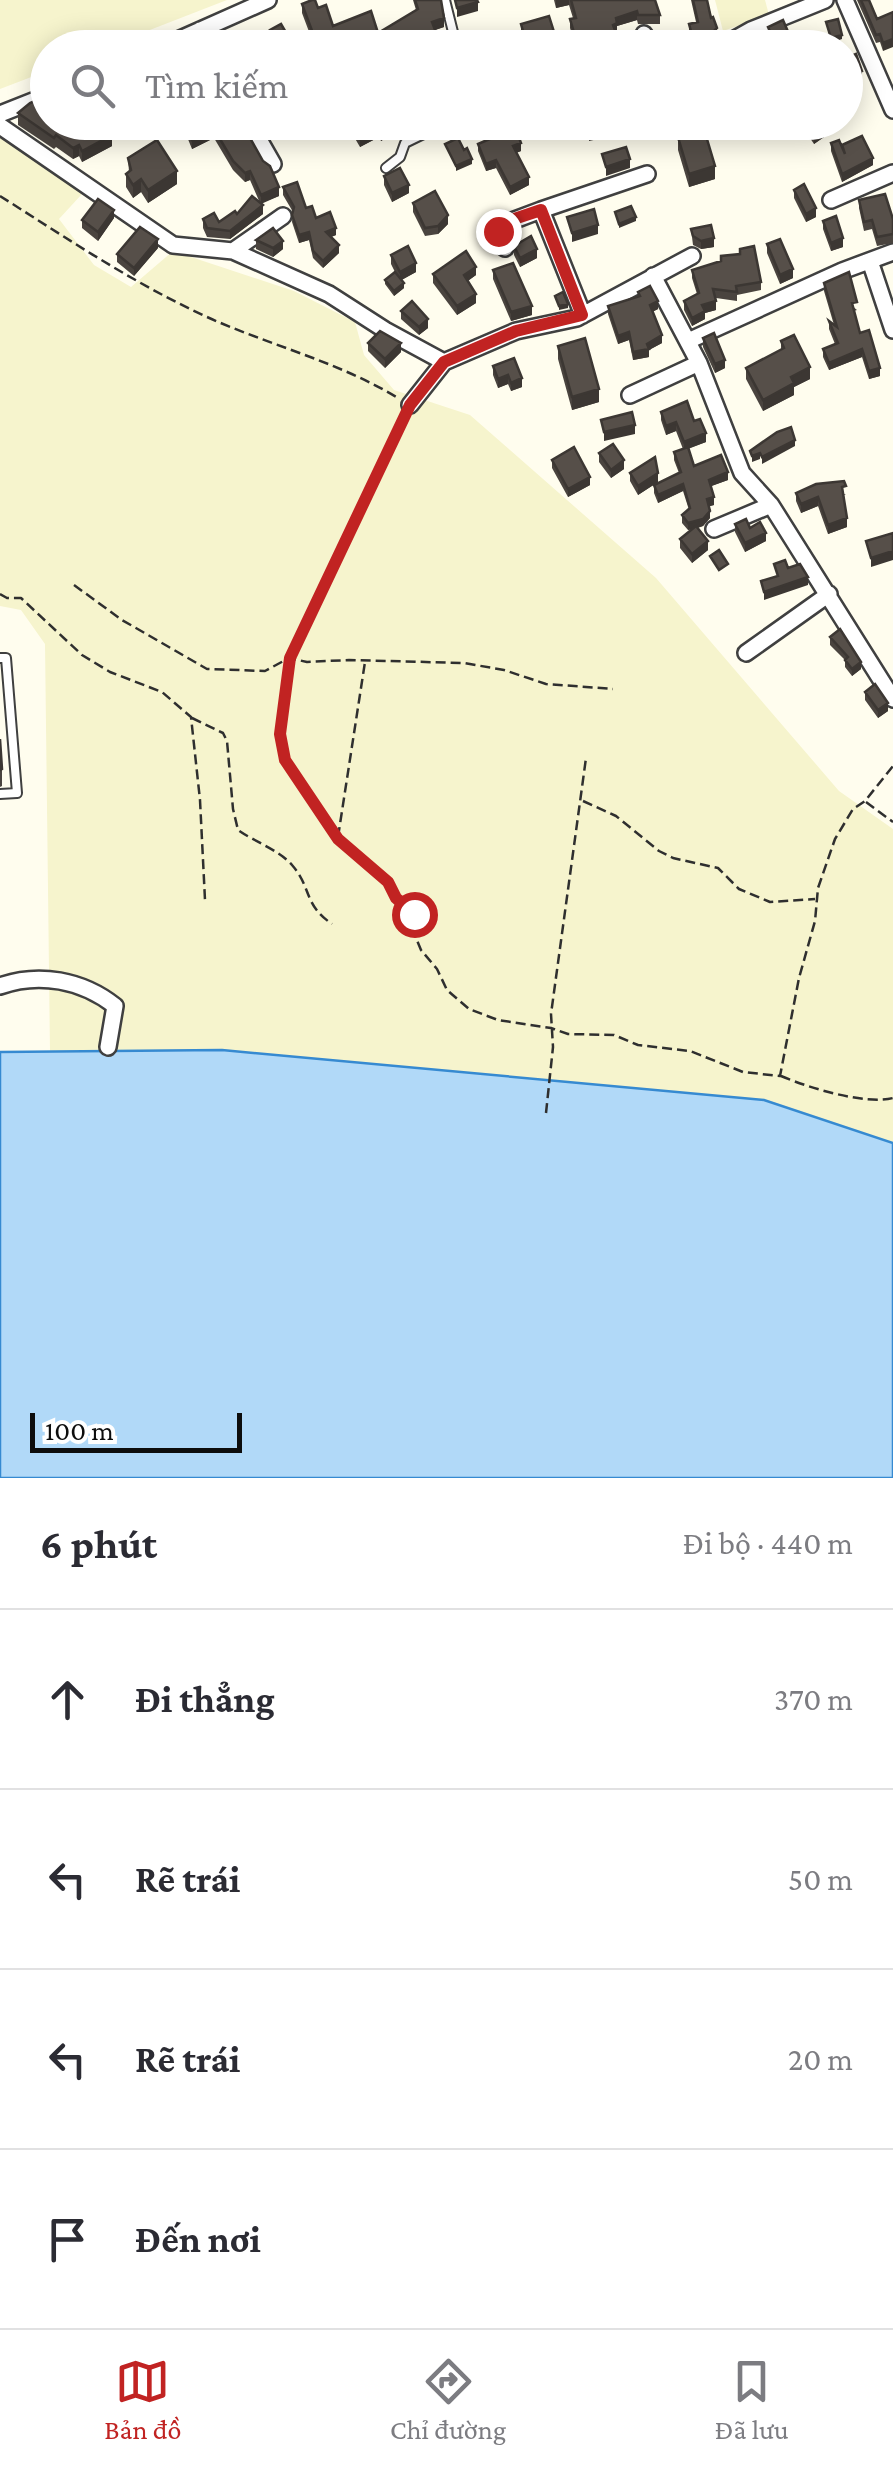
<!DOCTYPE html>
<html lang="vi">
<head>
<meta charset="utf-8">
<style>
  :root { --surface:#fff; --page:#f2f2f3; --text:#2b2b33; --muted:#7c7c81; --line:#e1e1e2; --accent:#c12322 }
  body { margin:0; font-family:"Crimson Pro",serif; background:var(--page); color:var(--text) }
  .scale { position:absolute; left:30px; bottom:25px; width:212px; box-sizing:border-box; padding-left:10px; border:5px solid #0d0d0d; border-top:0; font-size:28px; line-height:35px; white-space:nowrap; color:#0d0d0d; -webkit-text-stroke:8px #fff; paint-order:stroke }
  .stop { position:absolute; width:30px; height:30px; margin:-22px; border:8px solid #c12322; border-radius:50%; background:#fff }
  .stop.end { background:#c12322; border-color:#fff; box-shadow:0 2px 10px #0008 }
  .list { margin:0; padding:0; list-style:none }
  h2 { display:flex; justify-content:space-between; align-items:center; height:130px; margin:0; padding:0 40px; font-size:42px }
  h2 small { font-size:32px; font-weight:400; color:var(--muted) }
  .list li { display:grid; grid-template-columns:65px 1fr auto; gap:30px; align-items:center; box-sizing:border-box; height:180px; padding:0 40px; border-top:2px solid var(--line) }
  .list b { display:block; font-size:38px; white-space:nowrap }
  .list em { font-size:32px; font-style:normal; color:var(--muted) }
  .icon { flex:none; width:55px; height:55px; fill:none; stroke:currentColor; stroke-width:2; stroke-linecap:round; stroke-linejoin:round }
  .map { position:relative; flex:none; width:893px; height:1478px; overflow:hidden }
  .search { position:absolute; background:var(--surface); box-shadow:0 5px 25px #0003; left:30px; right:30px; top:30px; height:110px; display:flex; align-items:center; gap:25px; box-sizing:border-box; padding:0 35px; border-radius:55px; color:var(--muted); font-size:38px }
  .sheet { height:850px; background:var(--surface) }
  nav { display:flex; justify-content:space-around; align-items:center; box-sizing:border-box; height:140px; border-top:2px solid var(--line); background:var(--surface); font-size:28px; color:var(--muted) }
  nav a { display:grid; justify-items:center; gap:5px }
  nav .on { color:var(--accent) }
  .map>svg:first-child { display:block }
</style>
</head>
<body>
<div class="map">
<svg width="893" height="1478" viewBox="0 0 893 1478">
  <rect width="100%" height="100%" fill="#fffdee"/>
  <!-- farmland -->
  <path fill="#f6f4cd" d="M 0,0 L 227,0 L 106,47 L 48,48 L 47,71 L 0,89 Z
    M 715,0 L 765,0 L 769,15 L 723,31 Z
    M 0,135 L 13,140 L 82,194 L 59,219 L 94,265 L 131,287 L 173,251 L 294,291 L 355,322 L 364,355 L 394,390 L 470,415 L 656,578 L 839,791 L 893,829 L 893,1143 L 764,1100 L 222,1050 L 50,1052 L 45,644 L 21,610 L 0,606 Z"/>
  <!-- water -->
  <path fill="#b1d9f8" stroke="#368ad1" stroke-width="2.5" d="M 222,1050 L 764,1100 L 893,1143 L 893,1478 L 0,1478 L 0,1052 Z"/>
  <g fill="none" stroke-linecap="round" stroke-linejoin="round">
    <!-- service casing -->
    <g stroke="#404040" stroke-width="12">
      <path id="service" d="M 445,0 L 457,48
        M 386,168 L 400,157 L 405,143 L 448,122
        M 0,658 L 6,658 L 17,793 L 0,794"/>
    </g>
    <!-- minor casing -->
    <g stroke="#404040" stroke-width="20">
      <path id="minor" d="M 845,0 L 893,110
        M 200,30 L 212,48
        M 644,34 L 651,48
        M 160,48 L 268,0
        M 719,48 L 751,30 L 825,0
        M 0,114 L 48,95
        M 249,122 L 273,164
        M 0,126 L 173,245 L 233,251 L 329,294 L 385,330 L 444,362 L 410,405
        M 831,200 L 893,173
        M 505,248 L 499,226 L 541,210
        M 233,251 L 283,216
        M 870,261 L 893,330
        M 653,276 L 699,363 L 742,473 L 771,505 L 893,699
        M 583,315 L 541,210 L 647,174
        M 688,341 L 842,271 L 893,252
        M 444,362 L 516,331 L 577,318 L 692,256
        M 630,395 L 699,363
        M 714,529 L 771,505
        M 746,653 L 829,594
        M 0,986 C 39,972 82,980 115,1006 L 108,1047"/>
    </g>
    <!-- path -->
    <path stroke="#2f2f2f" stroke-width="2.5" stroke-dasharray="10 5" stroke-linecap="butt" d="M 0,196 C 68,239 133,283 207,317 C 269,345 339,362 398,398
      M 403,418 L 295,641 L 282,708 L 280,734 L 285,760 L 337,839 L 388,882 L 396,898 L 414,914 L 416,938 L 421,950 L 437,969 L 447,990 L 469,1009 L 498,1020 L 551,1028 L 568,1034 L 614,1035 L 638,1045 L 690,1051 L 743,1072 L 780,1076 L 799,978 L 815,921 L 818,888 L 835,839 L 853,809 L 865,801 L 893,766
      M 74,585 L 122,620 L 207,669 L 265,671 L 289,658 L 307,662 L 349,660 L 464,663 L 504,670 L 546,684 L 613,689
      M 0,594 L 7,598 L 21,598 L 82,655 L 110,672 L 162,692 L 191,717 L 200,800 L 205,900
      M 192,718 L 223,733 L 227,741 L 233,809 L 238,830 C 255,842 279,850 292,865 C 312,888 303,904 332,924
      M 583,801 L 616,816 L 659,851 L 673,858 L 718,868 L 739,889 L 770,902 L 815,899
      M 866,802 L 893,822
      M 338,837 L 365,662
      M 781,1076 C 809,1088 865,1105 893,1098
      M 546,1113 L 553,1047 L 551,1014 L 586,758"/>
    <!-- service -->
    <use href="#service" stroke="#fff" stroke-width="8"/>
    <!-- minor -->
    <use href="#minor" stroke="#fff" stroke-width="15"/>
  </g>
  <!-- wall -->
  <path fill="#4a443f" d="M 413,0 L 441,0 L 444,27 L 435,30 L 442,48 L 381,48 L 379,44 L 379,47 L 314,45 L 302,13 L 302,4 L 318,8 L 333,26 L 378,33 L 416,10 Z
    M 554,0 L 655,0 L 660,15 L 660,24 L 638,24 L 637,20 L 617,26 L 617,32 L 616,33 L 622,48 L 576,48 L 570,28 L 570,19 L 573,18 L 569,5 L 556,8 Z
    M 691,0 L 707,0 L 717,36 L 708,46 L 693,48 L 689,33 L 689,24 L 696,22 Z
    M 857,0 L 869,0 L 877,19 L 893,12 L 883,51 L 880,42 L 876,43 Z
    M 521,24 L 554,41 L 533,48 L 526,48 L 521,33 Z
    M 270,30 L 295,48 L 273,46 L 270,39 Z
    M 18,113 L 112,146 L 82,162 L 79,156 L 73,159 L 56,147 L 54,149 L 18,125 Z
    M 181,122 L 241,122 L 279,196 L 261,203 L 263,214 L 230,239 L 207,237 L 203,228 L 203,219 L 219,222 L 260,203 L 250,180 L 245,182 L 233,170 L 214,138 L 192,149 Z
    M 350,122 L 397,125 L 397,131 L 381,141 L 379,137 L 360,147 L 350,130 Z
    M 503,122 L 535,122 L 517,131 L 521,151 L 516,153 L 529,185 L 510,195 L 496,168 L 486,171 L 478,151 L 478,144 L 497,136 L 497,129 L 505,127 Z
    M 802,122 L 834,122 L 834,130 L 814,144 L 802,126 Z
    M 678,137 L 715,179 L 689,187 L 678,150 Z
    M 831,143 L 842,148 L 873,165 L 842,182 L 831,151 Z
    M 128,158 L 177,184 L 148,203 L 141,192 L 133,198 L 126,187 L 126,174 L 129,172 Z
    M 384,176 L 409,193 L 392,202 L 384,185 Z
    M 283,187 L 336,235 L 331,237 L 339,253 L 323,268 L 313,258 L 309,240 L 299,243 L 292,222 L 293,212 L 283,195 Z
    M 794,190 L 816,217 L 806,222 L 794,198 Z
    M 859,200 L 893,219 L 893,243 L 877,246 L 872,229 L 864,231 L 859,208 Z
    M 413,203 L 448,224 L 438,234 L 425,236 L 413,212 Z
    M 114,218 L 98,241 L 82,228 L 82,220 Z
    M 823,221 L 843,247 L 831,251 L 823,229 Z
    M 691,229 L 714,247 L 701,249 L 693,245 Z
    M 256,240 L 283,249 L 273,257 L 256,249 Z
    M 767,244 L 793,278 L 780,284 L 767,253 Z
    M 514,246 L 537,258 L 520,267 L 514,255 Z
    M 158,248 L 134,276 L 117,262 L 117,254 Z
    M 391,255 L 416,272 L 401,280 L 404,288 L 394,296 L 385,284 L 385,280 L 397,276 L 391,264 Z
    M 493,270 L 532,315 L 511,321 L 493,279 Z
    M 692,270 L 761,282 L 761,290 L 737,295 L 737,301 L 716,298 L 716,310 L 705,313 L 705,319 L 692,326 L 684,310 L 684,301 L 697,294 L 692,278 Z
    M 433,274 L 476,275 L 467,281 L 476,303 L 457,315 L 433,283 Z
    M 824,283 L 857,310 L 854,311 L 860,333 L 880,376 L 869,379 L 862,357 L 829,370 L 823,357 L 823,349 L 835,344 L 829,329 L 829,321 L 834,325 L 824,291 Z
    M 638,292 L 658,309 L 652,312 L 662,343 L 649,350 L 649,357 L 633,360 L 629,340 L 618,344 L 608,314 L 608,306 L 638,297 Z
    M 401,311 L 428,328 L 419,335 L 401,319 Z
    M 703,338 L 725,368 L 715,373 L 703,347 Z
    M 781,341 L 810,379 L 794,387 L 794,395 L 763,411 L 746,379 L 746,368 L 781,350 Z
    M 368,343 L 401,352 L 385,368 L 368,351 Z
    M 558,346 L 599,402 L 572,410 L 558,359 Z
    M 493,366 L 522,378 L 522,387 L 511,391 L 508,384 L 498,388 L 493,375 Z
    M 661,412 L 694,421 L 706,442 L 688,449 L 694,466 L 728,480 L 711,486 L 714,505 L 709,506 L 710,518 L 703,526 L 698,528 L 708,550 L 692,563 L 680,548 L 680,539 L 693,529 L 688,530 L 682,523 L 682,515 L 689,510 L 683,491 L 658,503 L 654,493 L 654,485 L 679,473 L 674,460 L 674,452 L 683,449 L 676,431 L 666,435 L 661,420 Z
    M 599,453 L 624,469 L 611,478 L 599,462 Z
    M 552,460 L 590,485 L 568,497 L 552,468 Z
    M 630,473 L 658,482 L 638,495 L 630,481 Z
    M 796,493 L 846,494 L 844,495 L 847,527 L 828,534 L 818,506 L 801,513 L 796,501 Z
    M 735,524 L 750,528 L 766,541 L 745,552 L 735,532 Z
    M 830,637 L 861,669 L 852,676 L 845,667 L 845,660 L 830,645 Z
    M 865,692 L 888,711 L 878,718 L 865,700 Z
    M 0,739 L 2,769 L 2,786 L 0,787 Z"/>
  <!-- shaded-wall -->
  <path fill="#3c3733" d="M 556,0 L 569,0 L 569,5 L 556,8 Z
    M 478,2 L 478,11 L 457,17 L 457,8 Z
    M 637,11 L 637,20 L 617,26 L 617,32 L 613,34 L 613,25 L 616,18 Z
    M 444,18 L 444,27 L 432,31 L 432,22 Z
    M 717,28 L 717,36 L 708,46 L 694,48 L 694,42 Z
    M 554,32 L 554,41 L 533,48 L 526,48 L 526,41 Z
    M 842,35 L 842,39 L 831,43 L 831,38 Z
    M 379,38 L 379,47 L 363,48 Z
    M 893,39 L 893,47 L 883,51 L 883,43 Z
    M 862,71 L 862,80 L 846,87 L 846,78 Z
    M 394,122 L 401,122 L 397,125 L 397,131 L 381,141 L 381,132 Z
    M 518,122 L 535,122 L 514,132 L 514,124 Z
    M 552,122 L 552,130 L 541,134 L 541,127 Z
    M 635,122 L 641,122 L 641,128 L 627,134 L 627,126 Z
    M 761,122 L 790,122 L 759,132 L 759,123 Z
    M 832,122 L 834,122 L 834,130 L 814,144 L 814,136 Z
    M 214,129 L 214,138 L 192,149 L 192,140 Z
    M 379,129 L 379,137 L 360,147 L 360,139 Z
    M 607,130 L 607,137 L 589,141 L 589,134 Z
    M 112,135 L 112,146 L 82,162 L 82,151 Z
    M 521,143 L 521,151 L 513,154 L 513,146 Z
    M 79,145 L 79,156 L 73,159 L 73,148 Z
    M 873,158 L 873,165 L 842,182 L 842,174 Z
    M 472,159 L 472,164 L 456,171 L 456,166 Z
    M 630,159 L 630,168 L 606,176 L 606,167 Z
    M 496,160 L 496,168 L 486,171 L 486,164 Z
    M 715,166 L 715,179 L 689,187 L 689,174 Z
    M 177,171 L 177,184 L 148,203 L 148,190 Z
    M 250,171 L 250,180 L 245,182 L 245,173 Z
    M 529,177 L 529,185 L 510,195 L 510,187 Z
    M 141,179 L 141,192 L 133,198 L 133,185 Z
    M 409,185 L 409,193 L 392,202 L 392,193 Z
    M 279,187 L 279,196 L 261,204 L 261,195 Z
    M 263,205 L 263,214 L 230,239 L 230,231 Z
    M 816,208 L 816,217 L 806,222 L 806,214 Z
    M 114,210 L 114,218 L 98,241 L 98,232 Z
    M 448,215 L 448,224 L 438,234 L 438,226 Z
    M 636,217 L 636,221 L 619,228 L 619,224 Z
    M 598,225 L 598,234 L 572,242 L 572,233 Z
    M 336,228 L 336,235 L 326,239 L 326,232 Z
    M 309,232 L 309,240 L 299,243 L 299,235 Z
    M 714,238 L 714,247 L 701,249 L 701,241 Z
    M 843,238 L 843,247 L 831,251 L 831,243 Z
    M 158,239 L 158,248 L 134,276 L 134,268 Z
    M 283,241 L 283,249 L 273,257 L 273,248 Z
    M 339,245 L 339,253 L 323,268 L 323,261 Z
    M 537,249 L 537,258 L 520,267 L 520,258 Z
    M 416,263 L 416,272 L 400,281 L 400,272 Z
    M 476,267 L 476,275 L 464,284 L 464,275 Z
    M 793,269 L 793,278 L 780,284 L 780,275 Z
    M 404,283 L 404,288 L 394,296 L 394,291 Z
    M 476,294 L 476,303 L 457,315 L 457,306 Z
    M 658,301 L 658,309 L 650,313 L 650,305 Z
    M 716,301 L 716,310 L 705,313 L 705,319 L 692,326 L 692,318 L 702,305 Z
    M 568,304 L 568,308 L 559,310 L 559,306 Z
    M 532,306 L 532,315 L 511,321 L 511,312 Z
    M 428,319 L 428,328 L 419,335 L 419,327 Z
    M 629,332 L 629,340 L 618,344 L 618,336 Z
    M 662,335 L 662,343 L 649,350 L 649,357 L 633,360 L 633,352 Z
    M 401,343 L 401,352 L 385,368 L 385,359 Z
    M 862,349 L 862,357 L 829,370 L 829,363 Z
    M 725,360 L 725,368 L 715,373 L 715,364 Z
    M 810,367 L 810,379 L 794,387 L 794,395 L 763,411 L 763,400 L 791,377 Z
    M 880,368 L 880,376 L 869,379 L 869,371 Z
    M 508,375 L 508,384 L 498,388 L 498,379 Z
    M 522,378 L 522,387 L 511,391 L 511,383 Z
    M 599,389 L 599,402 L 572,410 L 572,397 Z
    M 676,422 L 676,431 L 666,435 L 666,426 Z
    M 635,425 L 635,434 L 604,441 L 604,432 Z
    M 706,433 L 706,442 L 684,450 L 684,442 Z
    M 795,440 L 795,446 L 762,464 L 762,457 Z
    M 760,453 L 760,459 L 752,462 L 752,456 Z
    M 624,460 L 624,469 L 611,478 L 611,470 Z
    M 728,472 L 728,480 L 709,487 L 709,480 Z
    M 658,473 L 658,482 L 638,495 L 638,486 Z
    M 590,477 L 590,485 L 568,497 L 568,489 Z
    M 683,484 L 683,491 L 658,503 L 658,495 Z
    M 714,497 L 714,505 L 707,507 L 707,499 Z
    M 818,497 L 818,506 L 801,513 L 801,504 Z
    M 710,511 L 710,518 L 703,526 L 688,530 L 688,523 Z
    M 847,518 L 847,527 L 828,534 L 828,525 Z
    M 766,533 L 766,541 L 745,552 L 745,543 Z
    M 708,541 L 708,550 L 692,563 L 692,554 Z
    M 893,551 L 893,560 L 871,567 L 871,558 Z
    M 808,577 L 808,585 L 764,600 L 764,592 Z
    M 861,662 L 861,669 L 852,676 L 852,669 Z
    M 888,703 L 888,711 L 878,718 L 878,710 Z"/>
  <!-- building -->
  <path fill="#564f49" stroke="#3c3733" stroke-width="2.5" d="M 312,0 L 315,0 L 318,8 L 326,5 L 333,26 L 371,11 L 378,33 L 418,9 L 415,0 L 441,0 L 444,18 L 432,22 L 442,48 L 385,48 L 379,35 L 379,38 L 363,48 L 309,48 L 317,44 L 302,4 Z
    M 455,0 L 477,0 L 478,2 L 457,8 Z
    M 571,0 L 655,0 L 660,15 L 638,15 L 637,11 L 616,18 L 617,23 L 613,25 L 622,48 L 591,48 L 589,42 L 578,46 L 570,19 L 576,18 Z
    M 693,0 L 707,0 L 711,18 L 713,17 L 717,28 L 708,37 L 694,42 L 689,24 L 698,22 Z
    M 861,0 L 869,0 L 877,19 L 893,12 L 893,39 L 883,43 L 880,34 L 876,35 Z
    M 549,16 L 554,32 L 526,41 L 521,24 Z
    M 838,19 L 842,35 L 831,38 L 826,22 Z
    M 783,20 L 795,48 L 740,48 L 773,38 L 768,27 Z
    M 281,24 L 295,48 L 269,48 L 278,44 L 270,30 Z
    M 199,40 L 205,48 L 181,48 Z
    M 856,54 L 862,71 L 846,78 L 846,58 Z
    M 48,95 L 48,122 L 106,122 L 112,135 L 82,151 L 79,145 L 73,148 L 56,135 L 54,138 L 18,113 L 30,103 Z
    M 185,122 L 241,122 L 263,161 L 270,166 L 279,187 L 261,195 L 250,171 L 245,173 L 233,161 L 214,129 L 192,140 Z
    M 351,122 L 397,122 L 397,123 L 381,132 L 379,129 L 360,139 Z
    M 506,122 L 518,122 L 514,124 L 521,143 L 513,146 L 529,177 L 510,187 L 496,160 L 486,164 L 478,144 L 499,135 L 497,129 L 508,126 Z
    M 604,122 L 607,130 L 589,134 L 587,122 Z
    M 805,122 L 832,122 L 814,136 Z
    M 704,129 L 715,166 L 689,174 L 678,137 Z
    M 862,136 L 873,158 L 842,174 L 831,143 L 839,140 L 845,154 L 842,145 Z
    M 458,138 L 464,150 L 467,148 L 472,159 L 456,166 L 445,144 Z
    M 157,140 L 177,171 L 148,190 L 141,179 L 133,185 L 126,174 L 131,170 L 128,158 Z
    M 626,147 L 630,159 L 606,167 L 602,154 Z
    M 400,168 L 409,185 L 392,193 L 384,176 Z
    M 297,182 L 306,208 L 312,206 L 316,218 L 330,212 L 336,228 L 326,232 L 339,245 L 323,261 L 313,251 L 309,232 L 299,235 L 292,215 L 294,207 L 283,187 Z
    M 804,184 L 816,208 L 806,214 L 794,190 Z
    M 435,191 L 448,215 L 438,226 L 425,228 L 413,203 Z
    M 885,194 L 893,219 L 893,234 L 877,237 L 872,220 L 864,222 L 859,200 Z
    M 252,196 L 263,205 L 230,231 L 207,228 L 203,219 L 214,213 L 219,222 L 235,211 L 237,214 Z
    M 98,199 L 114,210 L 98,232 L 82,220 Z
    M 631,206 L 636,217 L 619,224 L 615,212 Z
    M 594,209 L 598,225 L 572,233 L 567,217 Z
    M 836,216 L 843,238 L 831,243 L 823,221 Z
    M 711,225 L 714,238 L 701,241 L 693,236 L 691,229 Z
    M 140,227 L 158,239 L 134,268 L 117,254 Z
    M 273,228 L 283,241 L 273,248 L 256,240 Z
    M 531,236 L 537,249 L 520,258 L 514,246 Z
    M 780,239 L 793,269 L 780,275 L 767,244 Z
    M 408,246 L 416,263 L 400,272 L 391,255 Z
    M 754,246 L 761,282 L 736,286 L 737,292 L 713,289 L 716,301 L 702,305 L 705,311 L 692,318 L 684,301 L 699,293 L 692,270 L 721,261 L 721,256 L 740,254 L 740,249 Z
    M 466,251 L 476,267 L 464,275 L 476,294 L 457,306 L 433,274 Z
    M 513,263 L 532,306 L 511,312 L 493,270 Z
    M 395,272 L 404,283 L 394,291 L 385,280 Z
    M 849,272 L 857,302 L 852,303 L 860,333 L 869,330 L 880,368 L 869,371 L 862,349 L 829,363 L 823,349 L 838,343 L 829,321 L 837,327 L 824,283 Z
    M 650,286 L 658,301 L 650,305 L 662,335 L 647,344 L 649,349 L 633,352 L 629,332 L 618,336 L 608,306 L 640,296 L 638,292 Z
    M 563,292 L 568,304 L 559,306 L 555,296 Z
    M 412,301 L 428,319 L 419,327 L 401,311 Z
    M 380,331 L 401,343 L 385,359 L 368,343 Z
    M 714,333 L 725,360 L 715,364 L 703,338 Z
    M 794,335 L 810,367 L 791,377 L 794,383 L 763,400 L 746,368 L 784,348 L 781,341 Z
    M 585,338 L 599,389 L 572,397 L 558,346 Z
    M 514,358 L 522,378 L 511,383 L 508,375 L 498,379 L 493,366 Z
    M 687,401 L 694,421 L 700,419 L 706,433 L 684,442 L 676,422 L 666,426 L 661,412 Z
    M 632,412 L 635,425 L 604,432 L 601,420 Z
    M 791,427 L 795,440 L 762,457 L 760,453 L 752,456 L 750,451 L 777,432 Z
    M 613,444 L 624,460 L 611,470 L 599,453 Z
    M 574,447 L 590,477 L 568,489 L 552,460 Z
    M 688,447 L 694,466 L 721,455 L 728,472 L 709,480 L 714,497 L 707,499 L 710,511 L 703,519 L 688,523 L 682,515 L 690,508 L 683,484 L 658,495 L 654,485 L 681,472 L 674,452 Z
    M 655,457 L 658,473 L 638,486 L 630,473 Z
    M 844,481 L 846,486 L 842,487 L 847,518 L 828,525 L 818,497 L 801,504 L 796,493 L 816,484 Z
    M 746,519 L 750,528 L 760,522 L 766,533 L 745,543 L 735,524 Z
    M 696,526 L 708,541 L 692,554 L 680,539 Z
    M 893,533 L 893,551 L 871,558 L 866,541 Z
    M 719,550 L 728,564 L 719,570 L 710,556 Z
    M 785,560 L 788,568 L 800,564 L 808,577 L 764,592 L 761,581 L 778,576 L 774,564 Z
    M 840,629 L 861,662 L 852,669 L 845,660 L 848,657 L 830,637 Z
    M 875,684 L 888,703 L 878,710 L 865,692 Z
    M 0,739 L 2,769 L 0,770 Z"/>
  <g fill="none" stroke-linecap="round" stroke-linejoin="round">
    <!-- route -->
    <path stroke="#c12322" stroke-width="12" d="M 414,914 L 396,898 L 388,882 L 338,839 L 285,760 L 280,734 L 290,658 L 410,405 L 444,362 L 516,331 L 582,315 L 541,210 L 502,223 L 498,231"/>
  </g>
</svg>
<div class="scale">100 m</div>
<div class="stop" style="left:414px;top:914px"></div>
<div class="stop end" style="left:498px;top:231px"></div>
<div class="search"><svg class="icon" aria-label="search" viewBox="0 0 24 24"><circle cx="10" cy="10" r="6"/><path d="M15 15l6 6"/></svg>Tìm kiếm</div>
</div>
<section class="sheet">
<h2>6 phút<small>Đi bộ · 440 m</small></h2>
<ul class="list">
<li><svg class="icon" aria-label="ahead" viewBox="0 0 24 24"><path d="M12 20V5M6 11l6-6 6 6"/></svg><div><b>Đi thẳng</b></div><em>370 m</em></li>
<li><svg class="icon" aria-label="left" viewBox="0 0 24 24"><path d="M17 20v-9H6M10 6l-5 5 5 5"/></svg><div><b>Rẽ trái</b></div><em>50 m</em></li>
<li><svg class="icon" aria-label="left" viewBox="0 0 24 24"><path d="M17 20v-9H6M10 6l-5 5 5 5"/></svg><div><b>Rẽ trái</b></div><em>20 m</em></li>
<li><svg class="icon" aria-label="arrive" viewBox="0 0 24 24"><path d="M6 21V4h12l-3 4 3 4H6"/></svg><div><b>Đến nơi</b></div></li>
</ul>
</section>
<nav>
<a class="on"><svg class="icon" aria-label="map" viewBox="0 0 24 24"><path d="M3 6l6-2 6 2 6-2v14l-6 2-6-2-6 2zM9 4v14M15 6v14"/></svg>Bản đồ</a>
<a><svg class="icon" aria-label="directions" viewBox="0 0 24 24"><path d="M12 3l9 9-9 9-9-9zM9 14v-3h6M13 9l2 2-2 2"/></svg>Chỉ đường</a>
<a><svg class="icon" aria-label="saved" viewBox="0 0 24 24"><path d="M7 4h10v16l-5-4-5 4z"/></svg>Đã lưu</a>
</nav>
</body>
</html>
